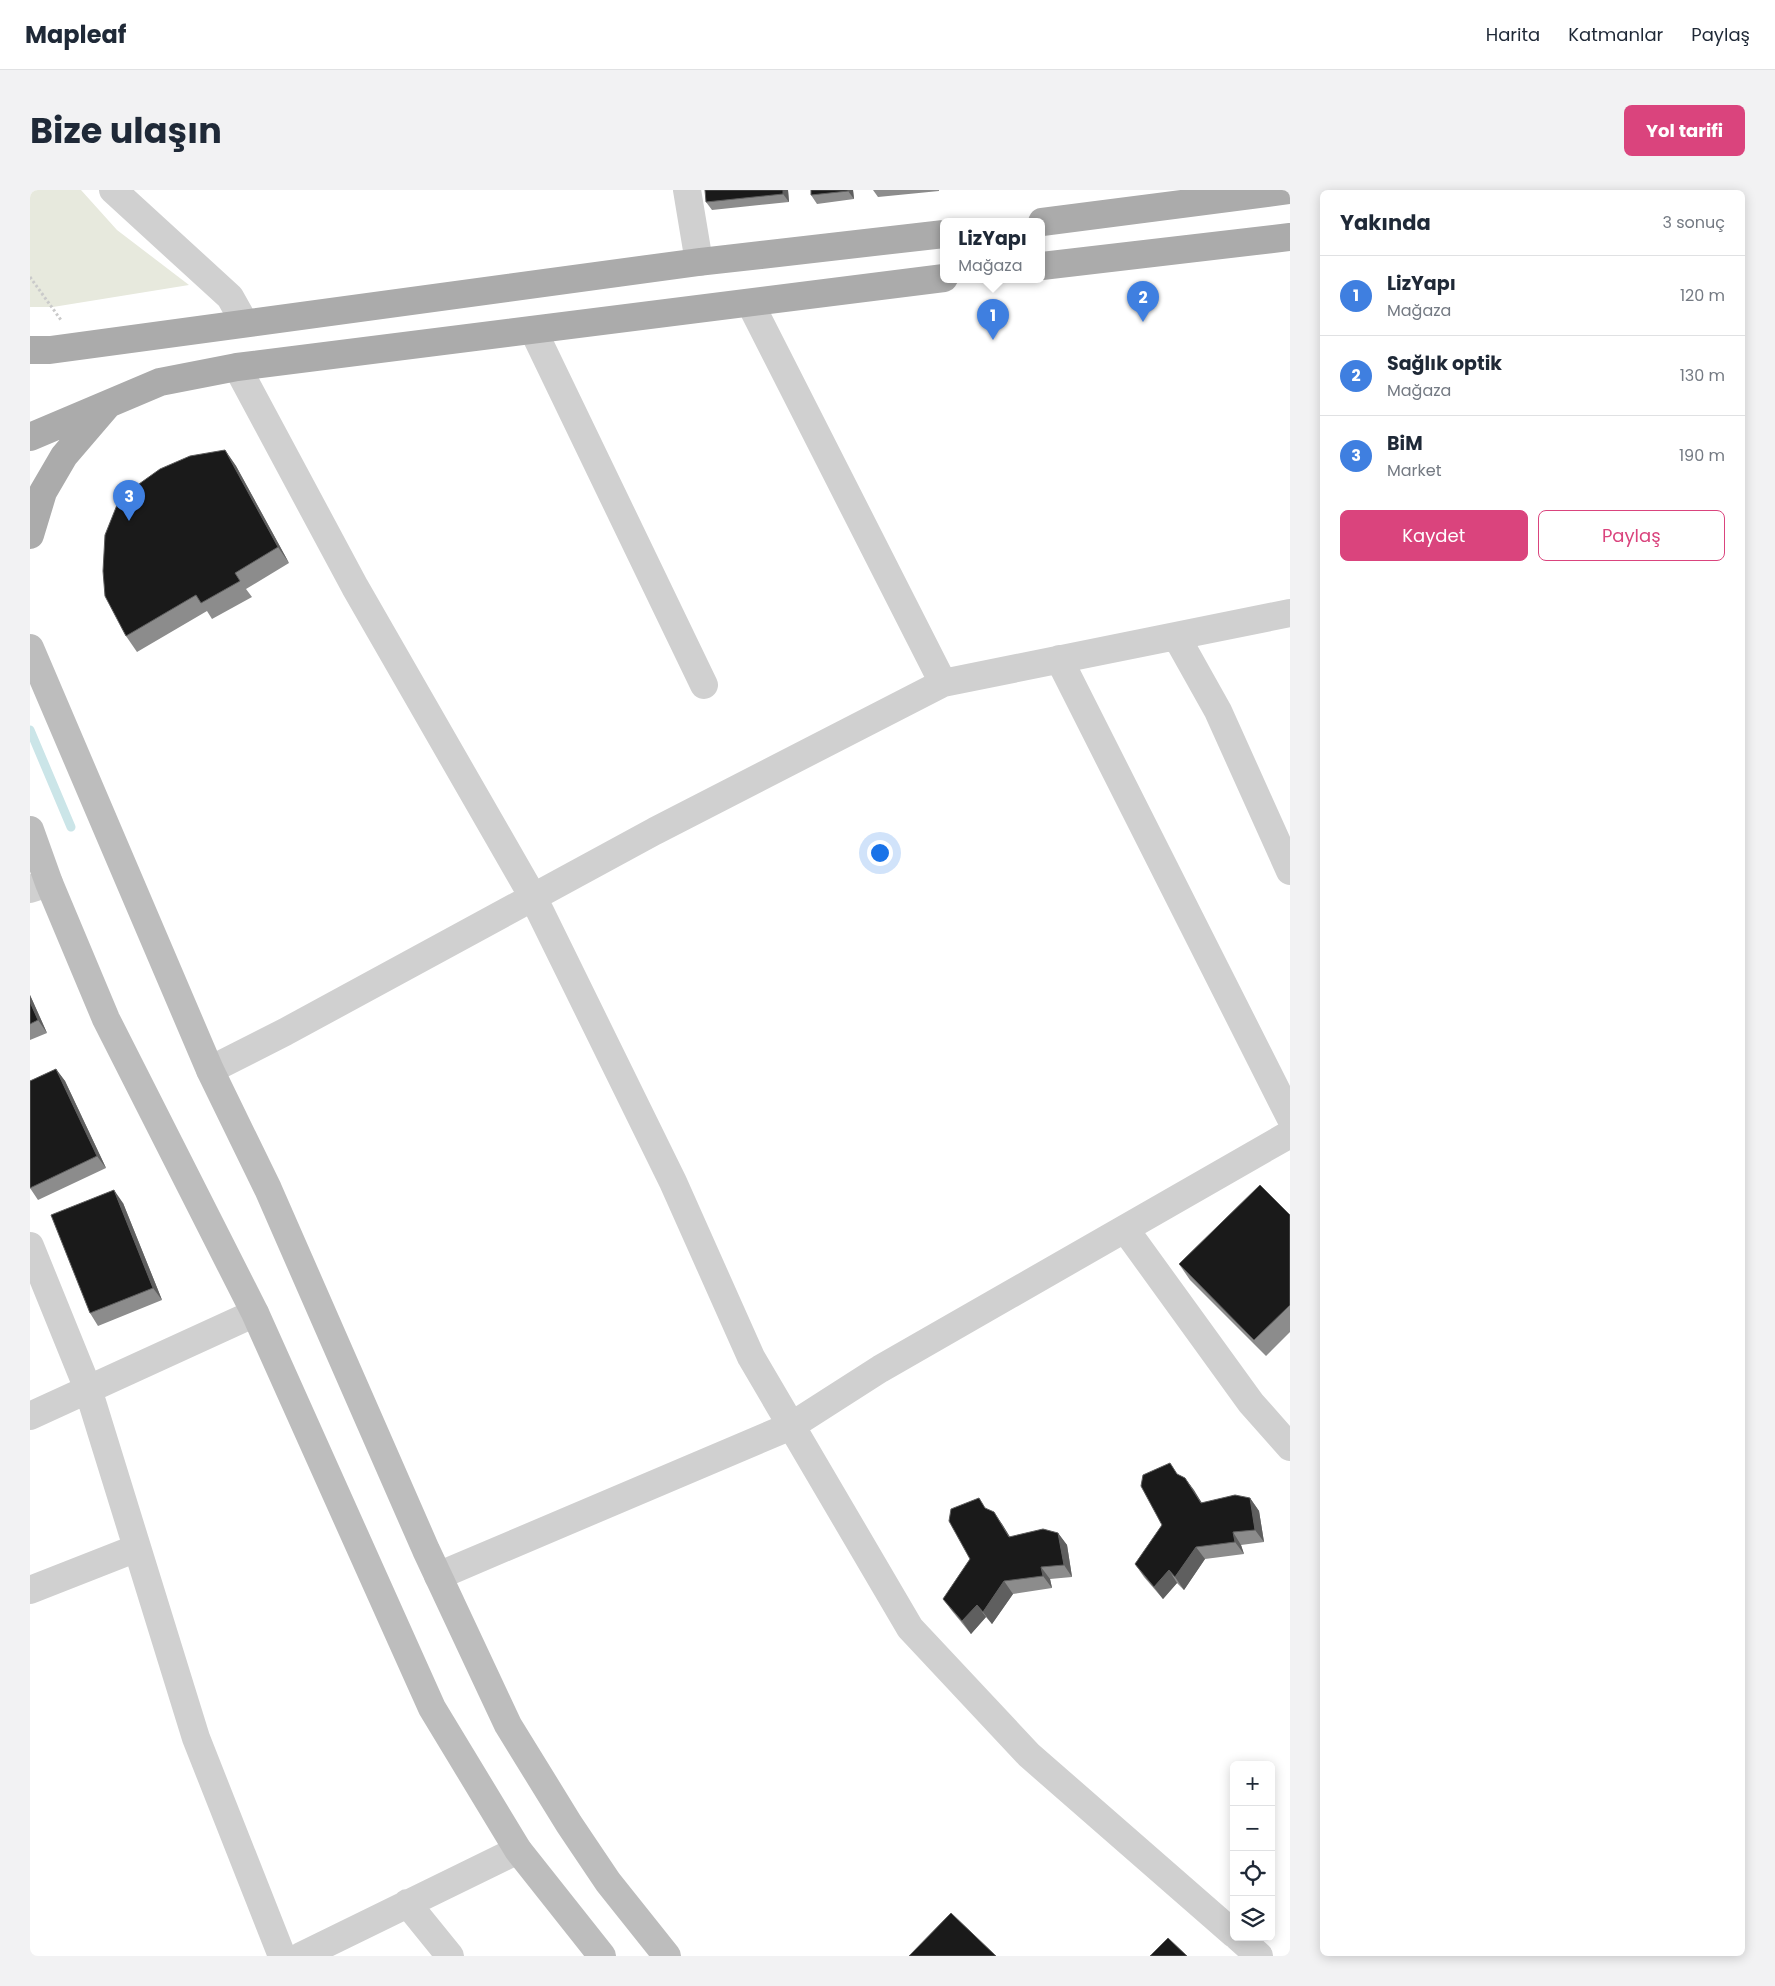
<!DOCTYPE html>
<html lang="tr">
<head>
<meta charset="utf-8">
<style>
  :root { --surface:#fff; --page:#f2f2f3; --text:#1f2937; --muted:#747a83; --line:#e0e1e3; --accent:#da447d }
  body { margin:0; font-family:Poppins,sans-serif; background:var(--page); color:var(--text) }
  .controls { position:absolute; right:15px; bottom:15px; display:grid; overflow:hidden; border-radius:8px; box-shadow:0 2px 12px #0003 }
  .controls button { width:45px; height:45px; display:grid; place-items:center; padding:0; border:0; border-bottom:1px solid var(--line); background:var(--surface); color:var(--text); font:25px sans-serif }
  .you { position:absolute; left:849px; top:662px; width:18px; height:18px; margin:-12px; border:4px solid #fff; border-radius:50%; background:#1a73e8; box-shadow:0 0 0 8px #1a73e833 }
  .badge { display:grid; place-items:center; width:32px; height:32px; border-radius:50%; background:var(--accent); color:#fff; font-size:16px; font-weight:700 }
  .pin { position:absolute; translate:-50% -41px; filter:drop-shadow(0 1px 2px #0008) }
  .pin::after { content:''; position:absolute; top:26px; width:18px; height:15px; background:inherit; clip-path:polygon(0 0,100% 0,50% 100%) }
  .popup { position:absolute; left:910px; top:28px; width:105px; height:65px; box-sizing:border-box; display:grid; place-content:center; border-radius:8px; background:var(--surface); filter:drop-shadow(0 1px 4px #0005); font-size:16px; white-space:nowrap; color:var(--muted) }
  .popup b { font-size:19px; color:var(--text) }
  .popup::after { content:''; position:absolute; left:50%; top:100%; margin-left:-10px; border:10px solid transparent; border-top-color:var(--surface) }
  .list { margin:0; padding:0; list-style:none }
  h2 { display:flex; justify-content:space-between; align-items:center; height:65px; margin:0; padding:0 20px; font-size:21px }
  h2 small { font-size:16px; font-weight:400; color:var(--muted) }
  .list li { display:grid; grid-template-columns:32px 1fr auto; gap:15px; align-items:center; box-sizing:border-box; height:80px; padding:0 20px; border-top:1px solid var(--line) }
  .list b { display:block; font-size:19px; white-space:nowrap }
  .list p { margin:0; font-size:16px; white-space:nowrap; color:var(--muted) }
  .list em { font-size:16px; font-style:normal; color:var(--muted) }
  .actions { display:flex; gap:10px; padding:15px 20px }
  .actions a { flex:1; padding:11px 0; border:1px solid var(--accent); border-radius:8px; text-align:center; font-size:18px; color:var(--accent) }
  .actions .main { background:var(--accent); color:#fff }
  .icon { flex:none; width:28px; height:28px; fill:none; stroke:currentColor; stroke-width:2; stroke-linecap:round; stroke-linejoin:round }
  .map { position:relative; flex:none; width:1260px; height:1766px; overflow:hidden; border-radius:8px }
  header { display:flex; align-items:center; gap:30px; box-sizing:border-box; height:70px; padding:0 25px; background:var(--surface); border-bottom:1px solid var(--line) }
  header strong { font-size:24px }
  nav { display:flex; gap:28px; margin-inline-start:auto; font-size:18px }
  .intro { display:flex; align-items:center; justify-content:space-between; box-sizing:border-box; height:120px; padding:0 30px }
  h1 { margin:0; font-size:35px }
  .button { padding:12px 22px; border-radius:8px; background:var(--accent); color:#fff; font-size:18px; font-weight:700 }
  main { display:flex; gap:30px; padding:0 30px }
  aside { flex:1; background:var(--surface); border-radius:8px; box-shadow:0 2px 12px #0003 }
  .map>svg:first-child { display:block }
</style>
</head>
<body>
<header>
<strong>Mapleaf</strong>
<nav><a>Harita</a><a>Katmanlar</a><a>Paylaş</a></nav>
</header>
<div class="intro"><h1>Bize ulaşın</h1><a class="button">Yol tarifi</a></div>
<main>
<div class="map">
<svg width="1260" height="1766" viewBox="0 0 1260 1766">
  <rect width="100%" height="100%" fill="#fff"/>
  <!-- green -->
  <path fill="#e7e9dd" d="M 0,0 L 51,0 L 87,40 L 159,95 L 23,117 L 0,117 Z"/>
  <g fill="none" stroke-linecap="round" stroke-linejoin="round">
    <!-- stream -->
    <path stroke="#cbe5e8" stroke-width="9" d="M 0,540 L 41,637"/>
    <!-- path -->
    <path stroke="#cacaca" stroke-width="3" stroke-dasharray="2.5 2.5" stroke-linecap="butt" d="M 0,87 L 31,130"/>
    <!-- minor -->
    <path stroke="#d0d0d0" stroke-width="28" d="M 83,0 L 200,107 L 214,132
      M 657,0 L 669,72
      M 720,113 L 913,493
      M 503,140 L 674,495
      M 207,177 L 325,397 L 503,707 L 643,992 L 721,1167 L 880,1438 L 999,1565 L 1204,1744
      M 1146,446 L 1188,521 L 1260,681
      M 1029,469 L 1260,927
      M 0,699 L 19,693
      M 180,880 L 255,842 L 625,641 L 913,493 L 1260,423
      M 1095,1039 L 1221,1213 L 1260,1257
      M 0,1056 L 58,1199 L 166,1548 L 252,1766
      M 0,1226 L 225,1123
      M 408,1386 L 761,1236 L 850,1179 L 1260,944
      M 0,1400 L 107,1358
      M 377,1713 L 420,1766
      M 1208,1747 L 1229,1766
      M 271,1766 L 488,1660"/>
    <!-- secondary -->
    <path stroke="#bdbdbd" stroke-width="28" d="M 0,458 L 180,880 L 238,999 L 396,1360 L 478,1535 L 539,1634 L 578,1692 L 637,1766
      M 0,640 L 19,693 L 76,829 L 225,1123 L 402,1518 L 488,1660 L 572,1766"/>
    <!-- primary -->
    <path stroke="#ababab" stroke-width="28" d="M 1012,32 L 1260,0
      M 1012,76 L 1260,47
      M 0,160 L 20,160 L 669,72 L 914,44
      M 0,247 L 130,192 L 207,177 L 914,88
      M 0,345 L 13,302 L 34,266 L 76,217"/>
  </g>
  <!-- wall -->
  <path fill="#8c8c8c" d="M 758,0 L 759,12 L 682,20 L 676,12 Z
    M 781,0 L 823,0 L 824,9 L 787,14 L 781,5 Z
    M 843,0 L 909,0 L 909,1 L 848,7 Z
    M 195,260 L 206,276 L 259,373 L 216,399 L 222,407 L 182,429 L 177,421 L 107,462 L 96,446 Z
    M 0,805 L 17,843 L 0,850 Z
    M 26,879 L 35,891 L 76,978 L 8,1010 L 0,998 L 0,891 Z
    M 93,1013 L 132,1110 L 68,1136 L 60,1123 Z
    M 1260,1025 L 1260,1142 L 1236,1166 L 1160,1090 L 1149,1074 Z
    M 1148,1285 L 1155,1288 L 1172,1313 L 1220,1308 L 1229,1321 L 1234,1352 L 1211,1355 L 1214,1364 L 1175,1369 L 1154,1400 L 1147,1393 L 1133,1409 L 1114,1387 L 1105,1374 L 1132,1335 Z
    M 956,1319 L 972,1334 L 980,1347 L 1028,1343 L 1037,1355 L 1042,1387 L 1020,1389 L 1022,1398 L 983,1404 L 962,1434 L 956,1427 L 941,1444 L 922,1421 L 913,1409 L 940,1369 Z"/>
  <!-- shaded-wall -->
  <path fill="#5f5f5f" d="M 753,0 L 758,0 L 759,12 L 753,4 Z
    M 818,0 L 823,0 L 824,9 L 818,1 Z
    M 195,260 L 206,276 L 259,373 L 248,357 Z
    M 0,805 L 17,843 L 8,830 L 0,812 Z
    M 26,879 L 35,891 L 76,978 L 67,966 Z
    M 84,1000 L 93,1013 L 132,1110 L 123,1098 Z
    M 1155,1288 L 1164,1300 L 1179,1325 L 1171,1313 Z
    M 1220,1308 L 1229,1321 L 1234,1352 L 1225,1340 Z
    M 964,1322 L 972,1334 L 988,1360 L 979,1347 Z
    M 1203,1342 L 1211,1355 L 1214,1364 L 1205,1352 Z
    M 1028,1343 L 1037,1355 L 1042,1387 L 1034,1375 Z
    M 1166,1357 L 1175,1369 L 1154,1400 L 1145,1387 Z
    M 1011,1377 L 1020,1389 L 1022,1398 L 1013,1386 Z
    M 1139,1380 L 1147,1393 L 1133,1409 L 1124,1397 Z
    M 974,1391 L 983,1404 L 962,1434 L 953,1422 Z
    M 947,1415 L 956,1427 L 941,1444 L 932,1431 Z"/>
  <!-- building -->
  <path fill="#1a1a1a" stroke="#5f5f5f" d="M 675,0 L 753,0 L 753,4 L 676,12 Z
    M 781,0 L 818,0 L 818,1 L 781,5 Z
    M 195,260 L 248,357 L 205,383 L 210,391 L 171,413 L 166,405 L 96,446 L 75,406 L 73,381 L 75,345 L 87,315 L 109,294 L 130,279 L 160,266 Z
    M 0,812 L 8,830 L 0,834 Z
    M 26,879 L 67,966 L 0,998 L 0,891 Z
    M 1230,995 L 1260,1025 L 1260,1115 L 1224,1150 L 1149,1074 Z
    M 84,1000 L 123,1098 L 60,1123 L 21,1025 Z
    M 1140,1273 L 1147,1284 L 1155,1288 L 1171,1313 L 1205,1305 L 1220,1308 L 1225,1340 L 1203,1342 L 1205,1352 L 1166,1357 L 1145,1387 L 1139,1380 L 1124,1397 L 1105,1374 L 1132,1335 L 1111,1296 L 1113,1285 Z
    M 949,1308 L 955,1318 L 964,1322 L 979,1347 L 1013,1339 L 1028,1343 L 1034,1375 L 1011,1377 L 1013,1386 L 974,1391 L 953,1422 L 947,1415 L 932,1431 L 913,1409 L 940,1369 L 919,1331 L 921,1319 Z
    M 921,1723 L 966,1766 L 879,1766 Z
    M 1138,1748 L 1157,1766 L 1120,1766 Z"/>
</svg>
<div class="controls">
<button>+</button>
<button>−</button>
<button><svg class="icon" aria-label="locate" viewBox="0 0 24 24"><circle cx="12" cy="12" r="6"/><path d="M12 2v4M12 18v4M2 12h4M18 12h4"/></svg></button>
<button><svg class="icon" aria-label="layers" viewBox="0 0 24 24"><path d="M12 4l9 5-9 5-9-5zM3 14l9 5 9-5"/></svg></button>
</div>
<div class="you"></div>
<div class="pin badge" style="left:963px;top:150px;background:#3f7fe0">1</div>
<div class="popup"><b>LizYapı</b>Mağaza</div>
<div class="pin badge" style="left:1113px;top:132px;background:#3f7fe0">2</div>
<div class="pin badge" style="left:99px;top:331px;background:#3f7fe0">3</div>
</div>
<aside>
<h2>Yakında<small>3 sonuç</small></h2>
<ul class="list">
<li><span class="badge" style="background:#3f7fe0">1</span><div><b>LizYapı</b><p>Mağaza</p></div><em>120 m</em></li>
<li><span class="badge" style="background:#3f7fe0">2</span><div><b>Sağlık optik</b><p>Mağaza</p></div><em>130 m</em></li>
<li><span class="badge" style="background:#3f7fe0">3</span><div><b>BiM</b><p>Market</p></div><em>190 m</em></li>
</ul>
<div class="actions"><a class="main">Kaydet</a><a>Paylaş</a></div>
</aside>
</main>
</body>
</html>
